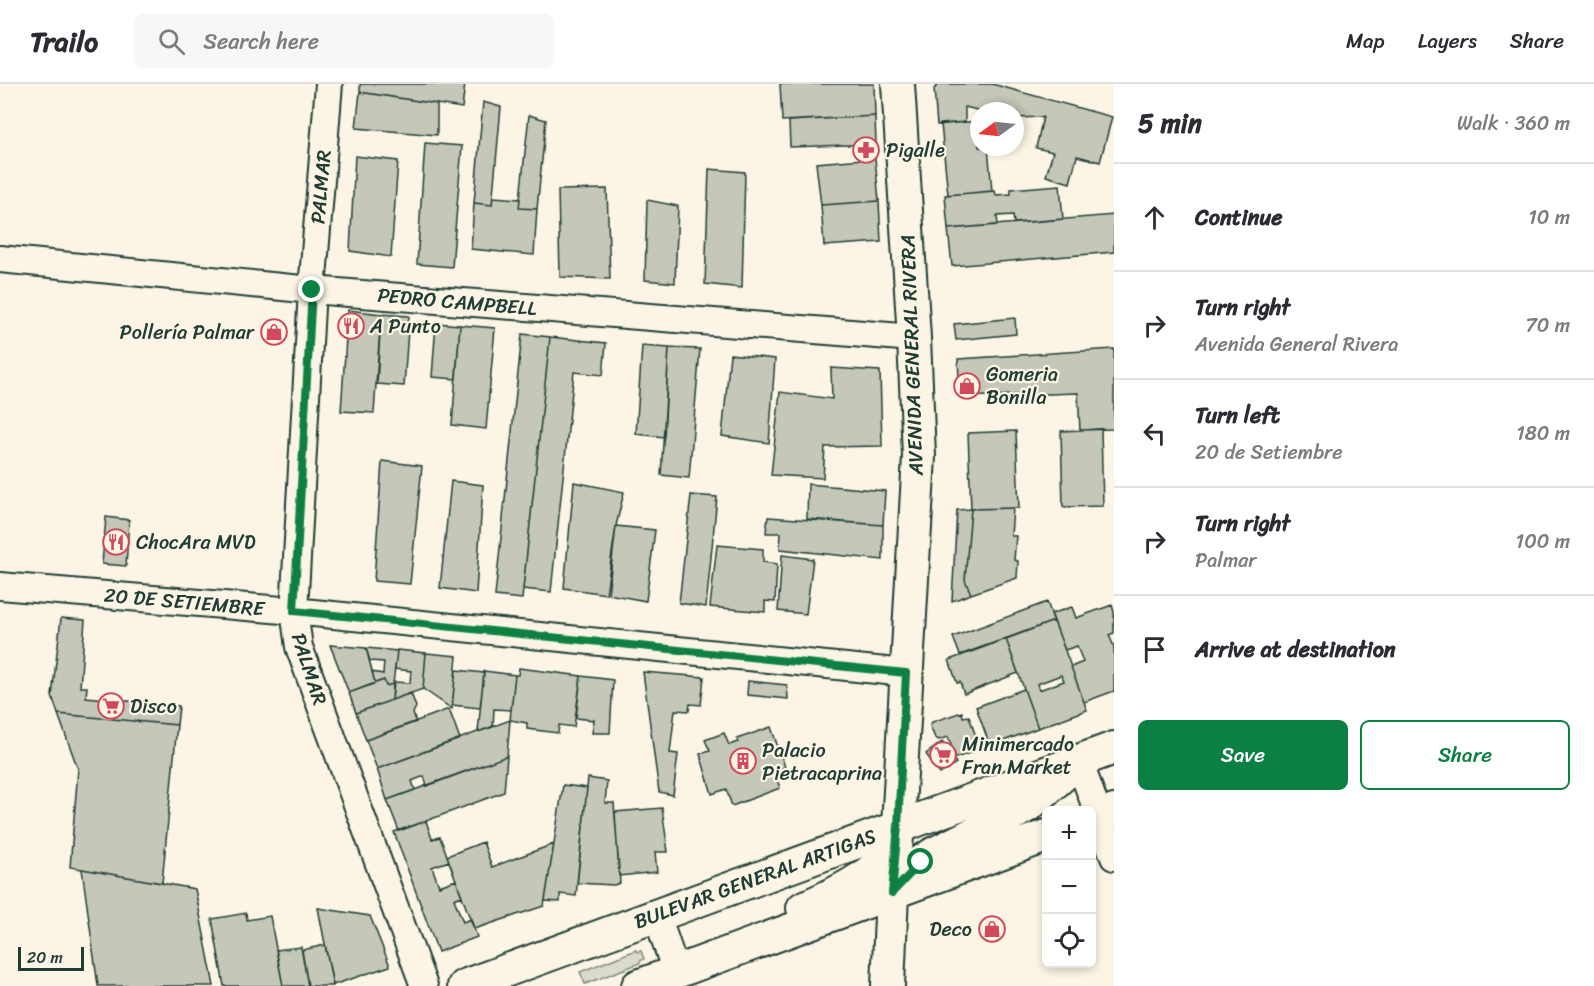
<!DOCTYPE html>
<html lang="en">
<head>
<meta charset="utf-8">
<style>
  :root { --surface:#fff; --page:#f7f7f7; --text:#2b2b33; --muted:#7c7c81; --line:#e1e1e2; --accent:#0b8043 }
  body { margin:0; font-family:Sriracha,sans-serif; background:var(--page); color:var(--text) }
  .controls { position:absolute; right:18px; bottom:18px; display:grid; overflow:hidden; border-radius:9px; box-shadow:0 3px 9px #0003 }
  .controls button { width:54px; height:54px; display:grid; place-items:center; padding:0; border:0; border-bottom:2px solid var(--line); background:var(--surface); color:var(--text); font:30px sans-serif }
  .compass { position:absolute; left:970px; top:18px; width:54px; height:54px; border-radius:50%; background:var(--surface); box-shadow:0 3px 9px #0003; rotate:255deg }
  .scale { position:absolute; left:18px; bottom:15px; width:66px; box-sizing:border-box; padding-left:6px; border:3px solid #1f3d34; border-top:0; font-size:16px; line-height:21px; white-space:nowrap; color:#1f3d34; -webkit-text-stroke:4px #fcf5e5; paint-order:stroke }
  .stop { position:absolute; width:18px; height:18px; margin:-14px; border:4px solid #0b8043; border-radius:50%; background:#fff }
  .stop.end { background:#0b8043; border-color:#fff; box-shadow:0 2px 6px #0008 }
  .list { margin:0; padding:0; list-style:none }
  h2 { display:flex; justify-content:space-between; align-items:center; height:78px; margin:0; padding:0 24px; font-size:26px }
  h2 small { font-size:20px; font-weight:400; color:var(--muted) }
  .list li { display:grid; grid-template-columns:39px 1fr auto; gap:18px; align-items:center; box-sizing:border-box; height:108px; padding:0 24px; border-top:2px solid var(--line) }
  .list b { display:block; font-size:22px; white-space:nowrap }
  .list p { margin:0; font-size:20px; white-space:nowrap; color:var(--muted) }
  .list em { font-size:20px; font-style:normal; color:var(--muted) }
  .actions { display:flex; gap:12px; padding:18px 24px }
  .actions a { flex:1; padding:14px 0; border:2px solid var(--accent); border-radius:9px; text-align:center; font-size:21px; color:var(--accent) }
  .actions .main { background:var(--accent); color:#fff }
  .icon { flex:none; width:33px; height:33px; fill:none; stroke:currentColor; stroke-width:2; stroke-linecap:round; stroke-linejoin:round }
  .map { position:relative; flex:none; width:1114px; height:902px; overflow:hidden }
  header { display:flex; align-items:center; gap:36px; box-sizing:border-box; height:84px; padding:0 30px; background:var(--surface); border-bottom:2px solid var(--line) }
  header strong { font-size:28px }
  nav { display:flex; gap:33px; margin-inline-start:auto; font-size:21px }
  .search { width:420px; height:54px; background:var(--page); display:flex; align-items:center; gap:15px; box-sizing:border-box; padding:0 21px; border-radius:9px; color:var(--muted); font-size:22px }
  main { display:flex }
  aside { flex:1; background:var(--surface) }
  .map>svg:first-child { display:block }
</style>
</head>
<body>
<header>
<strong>Trailo</strong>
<div class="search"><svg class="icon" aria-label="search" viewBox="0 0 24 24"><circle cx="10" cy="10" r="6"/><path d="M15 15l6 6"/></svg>Search here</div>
<nav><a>Map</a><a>Layers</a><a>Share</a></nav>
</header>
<main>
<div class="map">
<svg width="1114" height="902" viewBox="0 0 1114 902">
  <rect width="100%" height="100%" fill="#fcf5e5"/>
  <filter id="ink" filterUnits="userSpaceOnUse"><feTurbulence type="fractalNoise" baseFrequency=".0167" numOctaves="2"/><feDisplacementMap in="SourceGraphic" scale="12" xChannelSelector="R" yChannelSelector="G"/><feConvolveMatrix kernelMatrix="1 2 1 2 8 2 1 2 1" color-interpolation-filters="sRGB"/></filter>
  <g filter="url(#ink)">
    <!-- green -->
    <path fill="#dcdacc" stroke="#7e8c80" stroke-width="1.5" d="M 636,866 L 637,868 L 641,867 L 644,875 L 640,877 L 640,879 L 585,900 L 580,888 Z"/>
    <!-- building -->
    <path fill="#c5c7b9" stroke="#1f3d34" stroke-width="1.5" fill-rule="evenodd" d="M 360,0 L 465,0 L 462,24 L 360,8 Z
      M 780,0 L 874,0 L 875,32 L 782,37 Z
      M 939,0 L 992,0 L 1112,33 L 1100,78 L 1077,72 L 1070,99 L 1046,92 L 1053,68 L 1036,64 L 1043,33 L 1015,34 L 1015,27 L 981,27 L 965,23 L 965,38 L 937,41 L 934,5 Z
      M 360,8 L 437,20 L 437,51 L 356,44 Z
      M 483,18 L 501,23 L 492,121 L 474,119 Z
      M 529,31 L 546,36 L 537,125 L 519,124 Z
      M 875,32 L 876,60 L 790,63 L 789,37 Z
      M 979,37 L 979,63 L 988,63 L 992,107 L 948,111 L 941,40 Z
      M 425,59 L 462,62 L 452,183 L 417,180 Z
      M 355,72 L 398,77 L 391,173 L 350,167 Z
      M 875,74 L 879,117 L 821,121 L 816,79 Z
      M 709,85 L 745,88 L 742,204 L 705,200 Z
      M 1060,101 L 1063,135 L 1014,139 L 1013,131 L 997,132 L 998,141 L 948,145 L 945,111 L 995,107 L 996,111 L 1011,110 L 1011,105 Z
      M 607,105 L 610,195 L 560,193 L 558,106 Z
      M 493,113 L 520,115 L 519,124 L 537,125 L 534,171 L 471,165 L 474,119 L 492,121 Z
      M 647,116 L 678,122 L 675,199 L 645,196 Z
      M 879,117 L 881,158 L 824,162 L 821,121 Z
      M 1114,131 L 1114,168 L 952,182 L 948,145 Z
      M 348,226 L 381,230 L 374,329 L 341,327 Z
      M 381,230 L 409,232 L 404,302 L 377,300 Z
      M 1015,234 L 1016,250 L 956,256 L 954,240 Z
      M 436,239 L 460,241 L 456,295 L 432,293 Z
      M 460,241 L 495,244 L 486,345 L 452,341 Z
      M 522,250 L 550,253 L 522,515 L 495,512 Z
      M 550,253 L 606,259 L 603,291 L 574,288 L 551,508 L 523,505 Z
      M 642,262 L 669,264 L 664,353 L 636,350 Z
      M 669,264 L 700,265 L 689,394 L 661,391 Z
      M 1114,265 L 1114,345 L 1080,346 L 1078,309 L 960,313 L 958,275 Z
      M 730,270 L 775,275 L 769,359 L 722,352 Z
      M 831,284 L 880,287 L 882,362 L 825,363 L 823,394 L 771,391 L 780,308 L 832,315 Z
      M 1101,345 L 1103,422 L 1063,423 L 1061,347 Z
      M 1016,347 L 1019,424 L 971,425 L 968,349 Z
      M 382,377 L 422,382 L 410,500 L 374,497 Z
      M 451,397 L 483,401 L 476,509 L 440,504 Z
      M 574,398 L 624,408 L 616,442 L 606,510 L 564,504 Z
      M 808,400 L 885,407 L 883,441 L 807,435 Z
      M 691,411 L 717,413 L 706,523 L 679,519 Z
      M 1013,424 L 1011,452 L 1016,452 L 1014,476 L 1018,477 L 1017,494 L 971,510 L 965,496 L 971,425 Z
      M 971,425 L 965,496 L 971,510 L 952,517 L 957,426 Z
      M 106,433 L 129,436 L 126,482 L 102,480 Z
      M 768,433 L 883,441 L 883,476 L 780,465 L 781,449 L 766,449 Z
      M 616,442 L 655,446 L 646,517 L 608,510 Z
      M 717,461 L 763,465 L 763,478 L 777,480 L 775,518 L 765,517 L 765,528 L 710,523 Z
      M 782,471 L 813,475 L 806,530 L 778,527 Z
      M 1047,518 L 1054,537 L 960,571 L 953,553 Z
      M 1112,521 L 1114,528 L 1114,549 L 1109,551 L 1114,563 L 1114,607 L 1084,618 L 1071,583 L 1083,578 L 1077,562 L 1065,566 L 1051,530 L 1072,523 L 1076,534 Z
      M 61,534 L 85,536 L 80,603 L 87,603 L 86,613 L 179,622 L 177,641 L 58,630 L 52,612 Z
      M 1054,537 L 1087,626 L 1038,644 L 1006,555 ZM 1061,591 L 1064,597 L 1039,606 L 1037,600 Z
      M 1006,555 L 1018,589 L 964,610 L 960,598 L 957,599 L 949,576 Z
      M 330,561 L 366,564 L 375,599 L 349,609 Z
      M 366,564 L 397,567 L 393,600 L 386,602 L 384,596 L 375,599 L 372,588 L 383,590 L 384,578 L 370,577 Z
      M 397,566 L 426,569 L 423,605 L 392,616 L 394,598 L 410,599 L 411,587 L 395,585 Z
      M 426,569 L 457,572 L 452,625 L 423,605 Z
      M 519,584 L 581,592 L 574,643 L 559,641 L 558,649 L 527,645 L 527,639 L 510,636 L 515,591 L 518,591 Z
      M 456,586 L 484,589 L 480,624 L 452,621 Z
      M 484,587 L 515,591 L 511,626 L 494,625 L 493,643 L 478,648 Z
      M 643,588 L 704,593 L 701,621 L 690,620 L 689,627 L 675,626 L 670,669 L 678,670 L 673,711 L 659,708 Z
      M 581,592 L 613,596 L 610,649 L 592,649 L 594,636 L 576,634 Z
      M 384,596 L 386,602 L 393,600 L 392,616 L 356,629 L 349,609 Z
      M 748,597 L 787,601 L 788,615 L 747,611 Z
      M 1024,605 L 1038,644 L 990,662 L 976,623 Z
      M 411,609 L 416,623 L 413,629 L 416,638 L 366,656 L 356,629 Z
      M 449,625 L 460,655 L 377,685 L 366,656 Z
      M 962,628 L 963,633 L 969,632 L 980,665 L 956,674 L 948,653 L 939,656 L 935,654 L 930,642 L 932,638 Z
      M 58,630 L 177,641 L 162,799 L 70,783 L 78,685 Z
      M 510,636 L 507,672 L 427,702 L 424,692 L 412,697 L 415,706 L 387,716 L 377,685 Z
      M 771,643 L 785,683 L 774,687 L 780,704 L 732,722 L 726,705 L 712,710 L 700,670 L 710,667 L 705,656 L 724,649 L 729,661 L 738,658 L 737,655 Z
      M 942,658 L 956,679 L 940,690 L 926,670 Z
      M 507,672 L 504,708 L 399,747 L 387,716 Z
      M 588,694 L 607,697 L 605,719 L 614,719 L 620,799 L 614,801 L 577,799 Z
      M 563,701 L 587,704 L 576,812 L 560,810 L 560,818 L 545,817 Z
      M 662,724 L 668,768 L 655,768 L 657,788 L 619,792 L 615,728 Z
      M 426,737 L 432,755 L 440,753 L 449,777 L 432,783 L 439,802 L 456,796 L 462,812 L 454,815 L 463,838 L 471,835 L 477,853 L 438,868 L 394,748 Z
      M 483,758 L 492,783 L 554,760 L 544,822 L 474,845 L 447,772 Z
      M 82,785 L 195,805 L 214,902 L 98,902 Z
      M 318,824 L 370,832 L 390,882 L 333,901 Z
      M 246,829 L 247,836 L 270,832 L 283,902 L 224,902 L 212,835 Z
      M 325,861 L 333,902 L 308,902 L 302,866 Z
      M 301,863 L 308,902 L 283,902 L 276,866 Z"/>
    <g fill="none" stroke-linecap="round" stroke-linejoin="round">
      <!-- minor casing -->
      <g stroke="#1f3d34" stroke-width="30">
        <path id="minor" d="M 329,0 L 312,206 L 294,527 L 299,563 L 424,902
          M 0,175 L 312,206 L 914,254
          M 0,502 L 294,527 L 906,589
          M 1079,677 L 1114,773
          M 657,832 L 676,888"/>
      </g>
      <!-- major casing -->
      <g stroke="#1f3d34" stroke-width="36">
        <path id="major" d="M 1092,736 L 1114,727
          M 901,800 L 921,778 L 933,770 L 1015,729 L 1030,720 L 1064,690
          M 803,824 C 833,811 888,787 896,752
          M 464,902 L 1114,664
          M 638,902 L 1046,752
          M 888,902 L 892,809 L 898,742 L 919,372 L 914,254 L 898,0"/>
      </g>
      <!-- minor -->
      <use href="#minor" stroke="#fcf5e5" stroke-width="26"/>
      <!-- major -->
      <use href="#major" stroke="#fcf5e5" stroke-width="32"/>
    </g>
  </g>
  <g fill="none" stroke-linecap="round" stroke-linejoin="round" filter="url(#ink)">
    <!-- route -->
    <path stroke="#0b8043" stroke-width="8" d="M 312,206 L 294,527 L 906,589 L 898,742 L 892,809 L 921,778"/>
  </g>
  <!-- icons -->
  <defs>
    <g id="pharmacy-ring" transform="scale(1.35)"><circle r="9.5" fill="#fcf5e5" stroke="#d1495b" stroke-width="1.5"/><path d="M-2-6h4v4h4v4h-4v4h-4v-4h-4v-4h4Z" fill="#d1495b"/></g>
    <g id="restaurant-ring" transform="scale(1.35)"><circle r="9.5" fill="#fcf5e5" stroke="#d1495b" stroke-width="1.5"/><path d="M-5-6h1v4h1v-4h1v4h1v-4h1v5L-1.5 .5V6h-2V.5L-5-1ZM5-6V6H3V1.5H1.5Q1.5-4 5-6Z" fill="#d1495b"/></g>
    <g id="shop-ring" transform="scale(1.35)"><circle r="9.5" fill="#fcf5e5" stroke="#d1495b" stroke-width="1.5"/><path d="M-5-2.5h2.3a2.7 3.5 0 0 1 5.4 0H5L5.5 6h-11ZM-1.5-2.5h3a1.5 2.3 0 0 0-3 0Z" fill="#d1495b"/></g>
    <g id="supermarket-ring" transform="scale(1.35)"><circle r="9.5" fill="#fcf5e5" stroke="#d1495b" stroke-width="1.5"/><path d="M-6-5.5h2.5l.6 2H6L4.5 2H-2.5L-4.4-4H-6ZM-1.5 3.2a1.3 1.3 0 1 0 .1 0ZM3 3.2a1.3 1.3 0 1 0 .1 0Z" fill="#d1495b"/></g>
    <g id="building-ring" transform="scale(1.35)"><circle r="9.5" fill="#fcf5e5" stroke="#d1495b" stroke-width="1.5"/><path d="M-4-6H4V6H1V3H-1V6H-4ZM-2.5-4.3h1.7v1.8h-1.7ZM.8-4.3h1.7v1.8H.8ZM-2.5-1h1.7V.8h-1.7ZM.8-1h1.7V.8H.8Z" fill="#d1495b"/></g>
  </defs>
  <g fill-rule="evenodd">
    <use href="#pharmacy-ring" x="866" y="66"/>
    <use href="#restaurant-ring" x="351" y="242"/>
    <use href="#shop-ring" x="274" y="248"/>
    <use href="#shop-ring" x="967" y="302"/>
    <use href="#restaurant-ring" x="116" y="458"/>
    <use href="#supermarket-ring" x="111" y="622"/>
    <use href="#supermarket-ring" x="943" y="671"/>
    <use href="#building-ring" x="743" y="677"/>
    <use href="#shop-ring" x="992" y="845"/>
  </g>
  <g text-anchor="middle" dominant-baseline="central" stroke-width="4.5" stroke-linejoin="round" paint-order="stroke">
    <!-- poi labels -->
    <g font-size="20" fill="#1f3d34" stroke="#fcf5e5" text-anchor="start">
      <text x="886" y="66">Pigalle</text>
      <text x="370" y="242">A Punto</text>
      <text x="254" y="248" text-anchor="end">Pollería Palmar</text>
      <text x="986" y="290">Gomeria<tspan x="986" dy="23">Bonilla</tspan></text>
      <text x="136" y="458">ChocAra MVD</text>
      <text x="130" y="622">Disco</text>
      <text x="962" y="660">Minimercado<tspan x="962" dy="23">Fran Market</tspan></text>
      <text x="762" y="666">Palacio<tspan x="762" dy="23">Pietracaprina</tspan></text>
      <text x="972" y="845" text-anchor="end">Deco</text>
    </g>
    <!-- street labels -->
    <g font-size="20" fill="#1f3d34" stroke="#fcf5e5">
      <text transform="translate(321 103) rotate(-85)">PALMAR</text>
      <text transform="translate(457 218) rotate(5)">PEDRO CAMPBELL</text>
      <text transform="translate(912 271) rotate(-92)">AVENIDA GENERAL RIVERA</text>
      <text transform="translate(184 518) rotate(5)">20 DE SETIEMBRE</text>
      <text transform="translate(309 585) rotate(72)">PALMAR</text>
      <text transform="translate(755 795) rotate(-20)">BULEVAR GENERAL ARTIGAS</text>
    </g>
  </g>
</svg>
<div class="controls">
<button>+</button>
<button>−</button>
<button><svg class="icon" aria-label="locate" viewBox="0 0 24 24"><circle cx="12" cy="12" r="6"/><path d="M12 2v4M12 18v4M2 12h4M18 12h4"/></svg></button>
</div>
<svg class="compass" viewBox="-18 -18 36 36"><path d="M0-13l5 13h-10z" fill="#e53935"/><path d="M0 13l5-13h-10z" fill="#7c7c81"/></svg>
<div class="scale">20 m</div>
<div class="stop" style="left:921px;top:778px"></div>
<div class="stop end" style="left:312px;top:206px"></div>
</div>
<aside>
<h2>5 min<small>Walk · 360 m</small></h2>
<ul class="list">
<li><svg class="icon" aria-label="ahead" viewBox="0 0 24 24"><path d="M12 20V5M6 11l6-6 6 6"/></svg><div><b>Continue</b></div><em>10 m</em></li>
<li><svg class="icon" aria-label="right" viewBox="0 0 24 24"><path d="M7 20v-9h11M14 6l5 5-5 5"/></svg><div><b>Turn right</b><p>Avenida General Rivera</p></div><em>70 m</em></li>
<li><svg class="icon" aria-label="left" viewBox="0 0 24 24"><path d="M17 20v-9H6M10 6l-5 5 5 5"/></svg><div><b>Turn left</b><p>20 de Setiembre</p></div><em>180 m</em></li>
<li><svg class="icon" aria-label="right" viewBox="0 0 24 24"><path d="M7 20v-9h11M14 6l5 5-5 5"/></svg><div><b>Turn right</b><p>Palmar</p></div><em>100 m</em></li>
<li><svg class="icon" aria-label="arrive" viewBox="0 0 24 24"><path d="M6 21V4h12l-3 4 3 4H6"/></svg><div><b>Arrive at destination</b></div></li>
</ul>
<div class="actions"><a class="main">Save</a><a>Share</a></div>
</aside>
</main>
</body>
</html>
